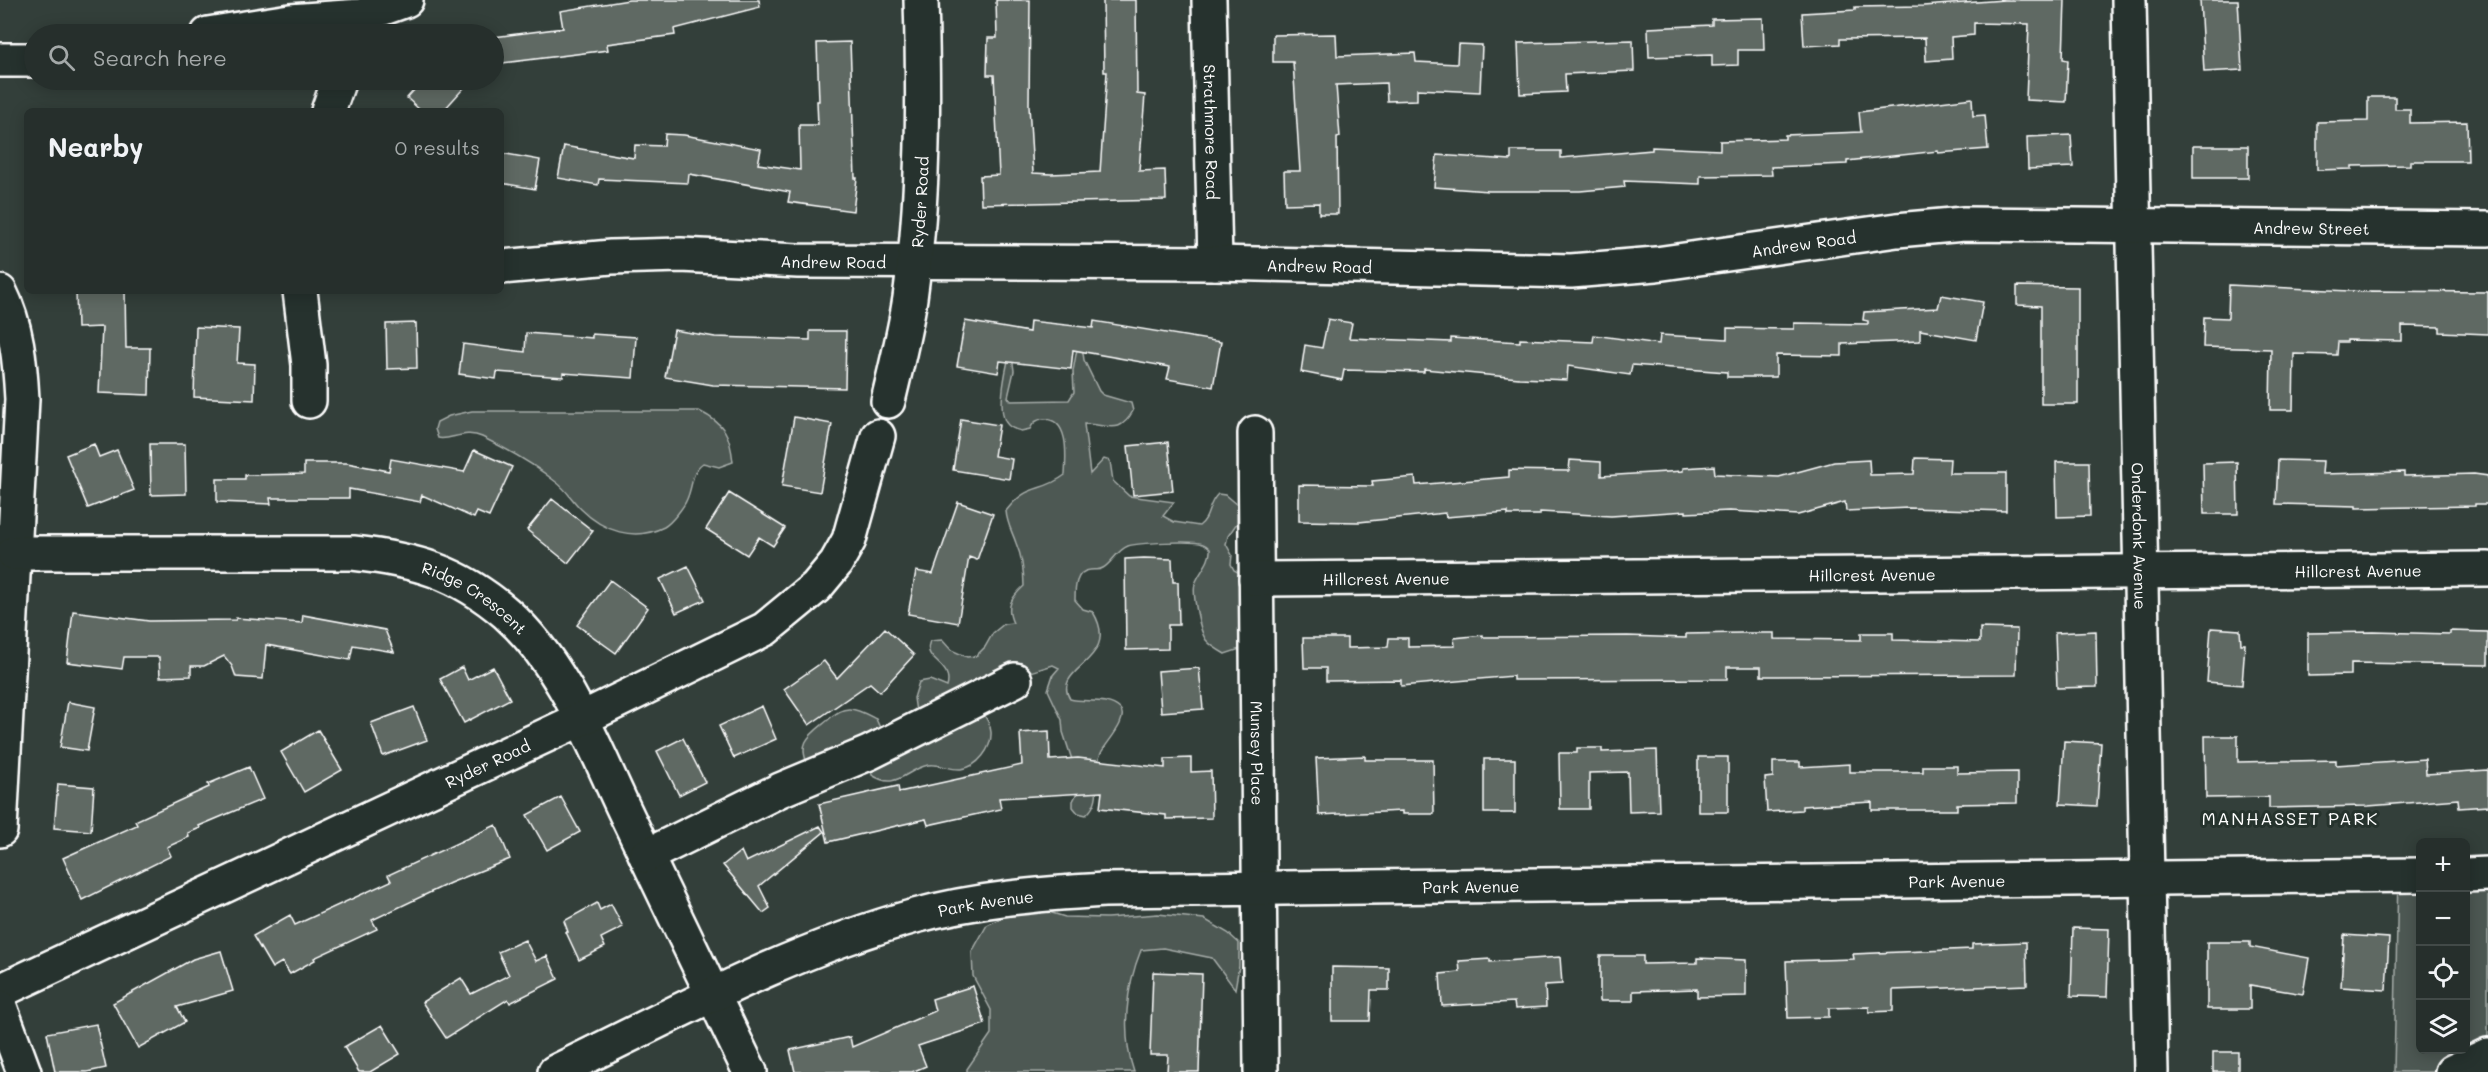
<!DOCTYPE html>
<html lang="en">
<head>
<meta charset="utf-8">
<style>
  :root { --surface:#262f2c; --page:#2e3734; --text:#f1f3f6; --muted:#a4a9a9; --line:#424a48 }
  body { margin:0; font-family:Mali,sans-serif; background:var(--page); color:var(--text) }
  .controls { position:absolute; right:18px; bottom:18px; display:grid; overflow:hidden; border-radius:9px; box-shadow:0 3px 15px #0003 }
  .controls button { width:54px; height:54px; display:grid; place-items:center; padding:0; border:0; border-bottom:2px solid var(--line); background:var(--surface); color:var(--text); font:30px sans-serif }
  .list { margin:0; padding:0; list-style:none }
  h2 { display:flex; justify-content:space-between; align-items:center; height:78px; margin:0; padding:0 24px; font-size:26px }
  h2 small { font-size:20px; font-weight:400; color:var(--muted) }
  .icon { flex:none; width:33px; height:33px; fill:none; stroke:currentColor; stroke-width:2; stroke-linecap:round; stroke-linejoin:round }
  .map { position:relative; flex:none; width:2488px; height:1072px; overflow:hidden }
  .search { position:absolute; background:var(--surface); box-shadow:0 3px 15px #0003; left:24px; top:24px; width:480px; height:66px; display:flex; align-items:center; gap:15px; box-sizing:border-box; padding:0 21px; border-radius:33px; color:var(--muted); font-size:22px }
  .panel { position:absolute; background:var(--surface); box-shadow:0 3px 15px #0003; left:24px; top:108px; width:480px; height:186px; border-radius:9px }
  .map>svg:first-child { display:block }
</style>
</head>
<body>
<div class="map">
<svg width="2488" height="1072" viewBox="0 0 2488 1072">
  <rect width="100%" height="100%" fill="#333f3a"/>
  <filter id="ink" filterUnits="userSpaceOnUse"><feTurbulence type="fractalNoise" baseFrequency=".0167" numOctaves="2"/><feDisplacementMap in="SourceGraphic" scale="12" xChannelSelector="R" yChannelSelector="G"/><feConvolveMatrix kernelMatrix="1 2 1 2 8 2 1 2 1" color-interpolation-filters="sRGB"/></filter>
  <g filter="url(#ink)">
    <!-- green -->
    <path fill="#4d5853" stroke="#a6aca9" stroke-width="1.5" d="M 1080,332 L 1084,360 L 1099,391 L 1103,395 L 1131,403 L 1133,411 C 1119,436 1109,424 1084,424 L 1090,474 L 1104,459 L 1110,461 L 1113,481 L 1129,496 L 1174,502 L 1163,516 L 1174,522 L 1199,526 C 1211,517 1207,504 1218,494 L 1225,495 L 1237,505 L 1237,523 L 1228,536 L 1226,544 L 1232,555 L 1231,564 L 1234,570 L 1259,584 L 1243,648 L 1225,654 C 1218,650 1211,646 1206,640 C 1200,632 1192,594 1195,584 C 1199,572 1211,562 1210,549 C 1208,547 1206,545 1203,544 C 1195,540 1136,543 1128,546 C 1117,550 1112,563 1103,568 C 1098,571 1095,569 1090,570 C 1075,571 1075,589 1075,600 L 1083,609 L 1093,612 C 1123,662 1050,667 1070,699 C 1085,703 1107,697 1120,709 C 1130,719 1105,744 1101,753 C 1091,774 1105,799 1086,815 L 1078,813 L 1073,807 L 1073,801 L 1078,791 L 1075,769 L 1063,732 L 1062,720 L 1048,690 L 1053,675 L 1059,668 L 1053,665 L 1024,674 L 981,711 C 986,717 990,723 991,732 C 992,748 978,767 961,769 C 950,770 939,763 928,765 C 905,770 897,791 872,775 L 869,764 L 809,767 C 796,742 810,735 828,720 C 833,715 841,709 849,709 C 858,709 868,715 876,719 L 881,730 L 917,719 L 914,698 L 919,682 L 930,680 L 947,687 C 954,662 921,662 930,641 L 942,640 L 951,650 L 967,657 L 976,656 L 985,647 L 993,633 L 1004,624 L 1013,623 C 1005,606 1012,597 1024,586 C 1024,571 1022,557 1016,543 C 1012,531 1007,524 1006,511 C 1028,482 1040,494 1065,475 C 1066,457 1070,419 1044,419 C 1037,419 1033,422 1030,429 L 1021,431 C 1017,430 1011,428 1008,425 C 995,413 1007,364 1011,348 L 1014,371 L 1008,397 L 1011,401 L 1069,400 L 1074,392 L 1073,371 Z
      M 472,411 L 699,411 C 725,424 730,434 733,462 L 719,467 L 703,463 C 691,471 693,486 687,499 C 684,507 671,523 664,527 C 634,542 603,531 581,509 C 572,500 566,489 556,482 C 534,464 507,449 482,437 C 465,429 450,441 438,438 L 435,429 L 437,422 L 449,416 Z
      M 2488,874 L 2488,1055 L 2453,1072 L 2394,1072 L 2398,875 L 2420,875 L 2420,1050 L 2466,1050 L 2466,875 Z
      M 1031,910 L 1049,912 L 1065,917 L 1107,918 L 1158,914 L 1204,919 L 1228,933 L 1239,943 L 1239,966 L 1235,989 L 1212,958 L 1163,948 L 1141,950 C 1126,987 1121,1034 1134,1072 L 967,1072 L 967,1069 L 991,1034 L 991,1010 L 973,976 L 972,952 L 987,925 L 1009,914 Z"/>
    <!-- building -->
    <path fill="#5f6964" stroke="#fff" stroke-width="1.5" d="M 629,0 L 759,0 L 760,7 L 674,29 L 675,35 L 607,44 L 608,50 L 494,64 L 494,37 L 563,28 L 560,11 Z
      M 996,0 L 1030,0 L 1029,105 L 1033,173 L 1051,174 L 1100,172 L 1107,72 L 1104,72 L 1103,0 L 1136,0 L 1137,94 L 1145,95 L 1139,171 L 1165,170 L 1166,200 L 981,204 L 980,176 L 999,175 L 994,75 L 987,75 L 988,38 L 997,38 Z
      M 2004,0 L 2065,0 L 2063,59 L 2068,60 L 2066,102 L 2026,100 L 2029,24 L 1974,23 L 1974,35 L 1951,37 L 1952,59 L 1926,61 L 1925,38 L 1840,39 L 1840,44 L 1804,46 L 1802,13 L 1855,10 L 1855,7 L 1923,6 Z
      M 2200,0 L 2238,0 L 2242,70 L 2204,72 Z
      M 1763,18 L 1764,50 L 1738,50 L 1738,65 L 1712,66 L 1712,55 L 1649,57 L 1648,28 L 1712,25 L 1712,19 Z
      M 1336,34 L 1337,56 L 1415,53 L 1416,62 L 1457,64 L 1458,44 L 1482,45 L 1480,92 L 1417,89 L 1417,100 L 1387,101 L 1386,83 L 1336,85 L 1340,137 L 1337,138 L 1338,214 L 1319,214 L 1319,203 L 1285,204 L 1284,171 L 1300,171 L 1293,62 L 1273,62 L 1273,35 Z
      M 1633,40 L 1634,71 L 1565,74 L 1566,92 L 1520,94 L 1518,43 Z
      M 850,42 L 855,178 L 857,178 L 853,211 L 788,202 L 790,192 L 689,174 L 688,183 L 599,179 L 598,185 L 558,178 L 564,146 L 634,158 L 635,145 L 664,146 L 665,134 L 684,135 L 761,149 L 758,164 L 800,170 L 799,125 L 818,125 L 817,101 L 819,101 L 817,43 Z
      M 423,80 L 471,80 L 443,111 L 421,111 L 407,98 Z
      M 2368,97 L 2395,97 L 2395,109 L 2410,109 L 2410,123 L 2467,122 L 2468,161 L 2410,161 L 2410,165 L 2352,166 L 2352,169 L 2317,170 L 2317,122 L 2368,121 Z
      M 1972,98 L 1973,116 L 1985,115 L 1988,149 L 1938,153 L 1938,151 L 1847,161 L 1847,164 L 1771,167 L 1772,175 L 1700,176 L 1700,184 L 1624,181 L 1625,187 L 1580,191 L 1489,191 L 1434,187 L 1437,155 L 1511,160 L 1511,151 L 1561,151 L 1561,158 L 1652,150 L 1652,147 L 1720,150 L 1720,141 L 1785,139 L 1785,135 L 1861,132 L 1859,112 Z
      M 2071,135 L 2073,167 L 2028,169 L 2027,137 Z
      M 2193,146 L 2248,146 L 2248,178 L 2193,178 Z
      M 501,153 L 540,160 L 535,189 L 501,183 Z
      M 2229,285 L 2369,292 L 2369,291 L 2488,292 L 2488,334 L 2440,332 L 2440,327 L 2402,326 L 2402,341 L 2347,340 L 2347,342 L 2338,342 L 2337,355 L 2294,354 L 2293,410 L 2270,410 L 2271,349 L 2203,347 L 2204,317 L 2228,318 Z
      M 2017,286 L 2078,287 L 2078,404 L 2041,404 L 2041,306 L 2017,305 Z
      M 76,291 L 125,291 L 126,348 L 150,348 L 149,395 L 99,393 L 102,327 L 77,328 Z
      M 1941,295 L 1983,302 L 1976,340 L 1920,330 L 1920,341 L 1842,344 L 1842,356 L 1776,355 L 1776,377 L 1727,377 L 1727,372 L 1632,365 L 1630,375 L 1568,366 L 1567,380 L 1519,378 L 1424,369 L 1424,372 L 1344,370 L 1342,380 L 1301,372 L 1305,345 L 1322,348 L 1328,319 L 1352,323 L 1349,338 L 1451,342 L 1451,338 L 1520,342 L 1520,339 L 1593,342 L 1594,335 L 1659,344 L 1660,335 L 1727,339 L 1727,328 L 1794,329 L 1794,323 L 1868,324 L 1868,321 L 1863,320 L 1864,312 L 1938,308 Z
      M 965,321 L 1029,332 L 1030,321 L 1093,328 L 1094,321 L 1221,342 L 1213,387 L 1167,379 L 1170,367 L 1073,350 L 1071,369 L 1000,361 L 998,373 L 957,366 Z
      M 416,323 L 417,368 L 387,369 L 386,324 Z
      M 196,327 L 239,329 L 237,363 L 255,364 L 254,400 L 194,397 Z
      M 674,330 L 715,337 L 810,340 L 810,331 L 846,331 L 845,388 L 713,385 L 665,377 Z
      M 526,333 L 592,338 L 592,334 L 636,337 L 633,378 L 563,373 L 563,377 L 497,372 L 496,379 L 459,374 L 463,344 L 525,352 Z
      M 794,417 L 832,424 L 820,492 L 782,486 Z
      M 961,419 L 999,425 L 994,456 L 1012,459 L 1009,479 L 953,470 Z
      M 1168,442 L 1173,491 L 1133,495 L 1128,446 Z
      M 94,444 L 99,457 L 117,450 L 134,490 L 88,508 L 66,455 Z
      M 150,444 L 185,444 L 186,494 L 151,495 Z
      M 474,450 L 512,467 L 489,517 L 477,512 L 474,518 L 422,495 L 420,502 L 349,489 L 349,498 L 270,498 L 271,504 L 217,502 L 217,479 L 245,479 L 245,475 L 304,474 L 304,463 L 347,463 L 389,471 L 391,459 L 464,472 Z
      M 1915,458 L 1950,459 L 1949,473 L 2006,473 L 2006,511 L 1908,508 L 1846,511 L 1845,502 L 1798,515 L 1729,511 L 1686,513 L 1686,511 L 1611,516 L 1540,512 L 1540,515 L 1508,515 L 1508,512 L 1446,517 L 1445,513 L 1359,522 L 1299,521 L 1299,485 L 1373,486 L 1372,481 L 1415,477 L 1416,485 L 1509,477 L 1509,470 L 1569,471 L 1570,460 L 1601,462 L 1601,476 L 1683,471 L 1683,468 L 1714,466 L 1715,474 L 1779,477 L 1834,462 L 1869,460 L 1870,475 L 1914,474 Z
      M 2278,460 L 2323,461 L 2322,474 L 2404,472 L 2404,476 L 2474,474 L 2488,476 L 2488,504 L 2475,504 L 2475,506 L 2356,508 L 2356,506 L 2276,504 Z
      M 2056,462 L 2089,462 L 2090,516 L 2057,517 Z
      M 2237,462 L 2238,514 L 2204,514 L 2203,463 Z
      M 729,493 L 785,528 L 773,546 L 759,537 L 747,555 L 706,529 Z
      M 552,499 L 593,531 L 568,563 L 527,530 Z
      M 958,502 L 993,514 L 977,560 L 969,557 L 958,623 L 908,614 L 916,571 L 933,574 Z
      M 1144,558 L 1172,559 L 1173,582 L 1178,582 L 1179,625 L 1168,625 L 1168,649 L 1126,650 L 1125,559 Z
      M 688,566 L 705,600 L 676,613 L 660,579 Z
      M 610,580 L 648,608 L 616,653 L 577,625 Z
      M 73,611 L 149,621 L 236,620 L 236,618 L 302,623 L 303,615 L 385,630 L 394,652 L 353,645 L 350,660 L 266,645 L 263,679 L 236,677 L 232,666 L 224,656 L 204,666 L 191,666 L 191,676 L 160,677 L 159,657 L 124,657 L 122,669 L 67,662 Z
      M 885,628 L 914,655 L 880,692 L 870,683 L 809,725 L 784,689 L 824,661 L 837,678 Z
      M 1980,628 L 2017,629 L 2016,675 L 1761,676 L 1761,667 L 1727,667 L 1727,679 L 1513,680 L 1513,676 L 1401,686 L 1401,680 L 1326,681 L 1326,668 L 1304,668 L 1303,638 L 1347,638 L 1347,648 L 1388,647 L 1389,638 L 1408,638 L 1408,647 L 1455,646 L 1454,638 L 1483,635 L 1483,637 L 1628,636 L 1686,638 L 1686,634 L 1741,633 L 1774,633 L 1774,639 L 1861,640 L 1861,633 L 1893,633 L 1893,640 L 1980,642 Z
      M 2211,628 L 2240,630 L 2241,644 L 2245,644 L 2242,685 L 2207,682 Z
      M 2096,631 L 2097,687 L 2057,688 L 2055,633 Z
      M 2450,631 L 2488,632 L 2488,665 L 2351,663 L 2351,675 L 2308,676 L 2308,633 L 2374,632 L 2450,634 Z
      M 462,667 L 468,680 L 493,667 L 510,699 L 464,723 L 440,679 Z
      M 1199,668 L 1203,709 L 1161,712 L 1158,671 Z
      M 68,702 L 95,707 L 87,751 L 60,747 Z
      M 762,706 L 776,739 L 734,758 L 719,726 Z
      M 414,707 L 427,740 L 383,756 L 371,723 Z
      M 318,730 L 342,770 L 304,792 L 281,752 Z
      M 1049,731 L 1050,760 L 1078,758 L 1165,768 L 1165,759 L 1191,758 L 1191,772 L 1211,771 L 1212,818 L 1166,819 L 1166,815 L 1100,808 L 1102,792 L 999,798 L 1001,809 L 928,825 L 926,819 L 828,842 L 819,804 L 898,786 L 899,792 L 1022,765 L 1020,733 Z
      M 2205,736 L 2238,736 L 2238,762 L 2336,760 L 2336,765 L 2425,759 L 2426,774 L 2488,770 L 2488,806 L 2459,808 L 2458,799 L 2368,806 L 2269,808 L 2269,797 L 2206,798 Z
      M 683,738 L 705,782 L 679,795 L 657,751 Z
      M 2064,741 L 2101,743 L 2097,806 L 2060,804 Z
      M 1577,748 L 1602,748 L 1602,752 L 1657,750 L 1659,811 L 1629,812 L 1628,772 L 1589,773 L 1589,809 L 1560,809 L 1559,753 L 1577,753 Z
      M 1365,756 L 1365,760 L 1433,760 L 1434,814 L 1402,814 L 1402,811 L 1319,815 L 1316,758 Z
      M 1698,757 L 1728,757 L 1728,812 L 1698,812 Z
      M 1484,759 L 1515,759 L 1515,813 L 1484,813 Z
      M 1773,762 L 1800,762 L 1800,767 L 1850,764 L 1850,772 L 1923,772 L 1923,766 L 1957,766 L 1957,773 L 2017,772 L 2017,803 L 1957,804 L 1957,810 L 1872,810 L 1872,802 L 1802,806 L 1802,810 L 1767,812 L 1765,778 L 1773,777 Z
      M 249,767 L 263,799 L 199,826 L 200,828 L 188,833 L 189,837 L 167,847 L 171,856 L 82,900 L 63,858 L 137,825 L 135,821 L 209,787 L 208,784 Z
      M 58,784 L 94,787 L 91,831 L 54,828 Z
      M 561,797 L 580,832 L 547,850 L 527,815 Z
      M 496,825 L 510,859 L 450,883 L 372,920 L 377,929 L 314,958 L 315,960 L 290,974 L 282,962 L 272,968 L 253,936 L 290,915 L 295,925 L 391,881 L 388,875 Z
      M 820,826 L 824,832 L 759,886 L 770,908 L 763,913 L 723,865 L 741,851 L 746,862 Z
      M 597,903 L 600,910 L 611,904 L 623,927 L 601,938 L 605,947 L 579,960 L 566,932 L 568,932 L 564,921 Z
      M 2073,928 L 2109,929 L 2107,997 L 2071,996 Z
      M 2344,935 L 2389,938 L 2386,990 L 2341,987 Z
      M 525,940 L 536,961 L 547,956 L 558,979 L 510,1003 L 508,999 L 446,1038 L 422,1002 L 461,978 L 471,994 L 509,975 L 498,952 Z
      M 2026,942 L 2027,985 L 1893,990 L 1893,1011 L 1869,1012 L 1869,1007 L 1829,1008 L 1829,1017 L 1788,1018 L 1786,961 L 1854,959 L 1853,954 L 1972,949 L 1972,944 Z
      M 2207,942 L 2250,942 L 2250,947 L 2309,958 L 2303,994 L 2250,985 L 2250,1009 L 2207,1009 Z
      M 221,951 L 233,991 L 177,1007 L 185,1022 L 138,1048 L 113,1003 L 193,959 Z
      M 1600,956 L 1643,956 L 1643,964 L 1697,963 L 1697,958 L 1746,960 L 1746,996 L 1697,997 L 1697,989 L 1633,991 L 1633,1001 L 1600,1001 Z
      M 1560,957 L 1562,984 L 1545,985 L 1546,1007 L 1515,1009 L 1514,1002 L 1442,1006 L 1440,974 L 1460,972 L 1459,961 L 1490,959 L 1490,962 Z
      M 1332,967 L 1389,968 L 1389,990 L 1371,990 L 1370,1021 L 1332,1021 Z
      M 1153,972 L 1202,974 L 1199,1072 L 1167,1072 L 1168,1055 L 1150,1055 Z
      M 973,986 L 985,1024 L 918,1046 L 926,1066 L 912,1072 L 795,1072 L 790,1050 L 850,1037 L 852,1047 L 935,1011 L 932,999 Z
      M 96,1024 L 106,1068 L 87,1072 L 55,1072 L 47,1033 Z
      M 382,1025 L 400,1054 L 370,1072 L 359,1072 L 344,1047 Z
      M 2213,1052 L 2238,1052 L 2238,1072 L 2213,1072 Z"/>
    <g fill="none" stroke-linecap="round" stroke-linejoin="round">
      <!-- minor casing -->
      <g stroke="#fff" stroke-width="38">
        <g id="minor">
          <path id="s1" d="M 1209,0 L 1215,263"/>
          <path id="s2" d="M 2129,0 L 2151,1072"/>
          <path d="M 208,34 L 290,21 L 361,16 L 406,0"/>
          <path d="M 0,60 L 34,60"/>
          <path d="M 328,111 L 339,80"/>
          <path id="s3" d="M 501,267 L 611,257 L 681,255 L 798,261 L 1215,263 L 1571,271 L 1656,264 L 1897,230 L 1964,224 L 2488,229"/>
          <path d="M 300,291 L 309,365 L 309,401"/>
          <path d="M 0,292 C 17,326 20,362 22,399 L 0,830"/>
          <path id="s4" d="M 888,401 C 896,367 905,332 910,298 C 924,199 924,99 921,0"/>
          <path id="s5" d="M 1255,433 L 1261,1072"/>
          <path id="s6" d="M 14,553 L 353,553 C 415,560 457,571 506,613 C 566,666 594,748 628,818 C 669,903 709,987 750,1072"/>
          <path id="s7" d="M 1256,579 L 2488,569"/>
          <path d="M 646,856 L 780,790 L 869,753 L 1015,680"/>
          <path d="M 2466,875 L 2488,874"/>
          <path id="s8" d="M 0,991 L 581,719 L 765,629 L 816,587 L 836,563 L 849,540 L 878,436"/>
          <path d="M 0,1007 L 24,1072"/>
          <path id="s9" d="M 555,1072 C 673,1015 788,951 915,916 C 977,899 1040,894 1104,890 L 2420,875"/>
          <path d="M 2452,1072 L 2488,1055"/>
        </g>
      </g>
      <!-- minor -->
      <use href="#minor" stroke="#26332d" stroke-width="33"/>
    </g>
  </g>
  <g text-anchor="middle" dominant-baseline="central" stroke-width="6" stroke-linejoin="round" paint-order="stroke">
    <!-- street labels -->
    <g font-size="16" fill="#fff" stroke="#26332d">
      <text stroke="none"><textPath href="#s1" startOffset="132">Strathmore Road</textPath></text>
      <text stroke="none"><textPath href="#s4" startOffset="202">Ryder Road</textPath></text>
      <text stroke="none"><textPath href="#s3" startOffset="1814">Andrew Street</textPath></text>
      <text stroke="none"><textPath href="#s3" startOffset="1305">Andrew Road</textPath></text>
      <text stroke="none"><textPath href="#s3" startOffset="333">Andrew Road</textPath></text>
      <text stroke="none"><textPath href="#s3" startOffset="819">Andrew Road</textPath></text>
      <text stroke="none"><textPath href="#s2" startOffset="536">Onderdonk Avenue</textPath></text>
      <text stroke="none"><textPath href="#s7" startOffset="1102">Hillcrest Avenue</textPath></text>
      <text stroke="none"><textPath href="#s7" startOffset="616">Hillcrest Avenue</textPath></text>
      <text stroke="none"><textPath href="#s7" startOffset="130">Hillcrest Avenue</textPath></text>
      <text stroke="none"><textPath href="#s6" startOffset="471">Ridge Crescent</textPath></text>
      <text stroke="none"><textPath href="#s5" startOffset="320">Munsey Place</textPath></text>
      <text stroke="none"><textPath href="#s8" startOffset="538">Ryder Road</textPath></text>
      <text stroke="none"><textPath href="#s9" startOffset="1437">Park Avenue</textPath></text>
      <text stroke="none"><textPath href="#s9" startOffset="951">Park Avenue</textPath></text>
      <text stroke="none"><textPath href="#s9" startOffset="465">Park Avenue</textPath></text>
    </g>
    <!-- neighbourhood labels -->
    <g font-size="18" letter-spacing="1.5" fill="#fff" stroke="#26332d">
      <text x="2290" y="818">MANHASSET PARK</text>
    </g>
  </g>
</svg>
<div class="controls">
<button>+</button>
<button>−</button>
<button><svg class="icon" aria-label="locate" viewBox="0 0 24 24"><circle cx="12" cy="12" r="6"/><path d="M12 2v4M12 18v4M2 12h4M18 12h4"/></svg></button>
<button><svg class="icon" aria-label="layers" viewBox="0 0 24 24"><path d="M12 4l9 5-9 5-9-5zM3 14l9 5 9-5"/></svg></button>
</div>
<div class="search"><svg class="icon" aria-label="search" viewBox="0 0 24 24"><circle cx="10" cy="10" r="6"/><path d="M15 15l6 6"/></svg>Search here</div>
<section class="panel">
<h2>Nearby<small>0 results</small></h2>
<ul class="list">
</ul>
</section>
</div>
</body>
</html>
